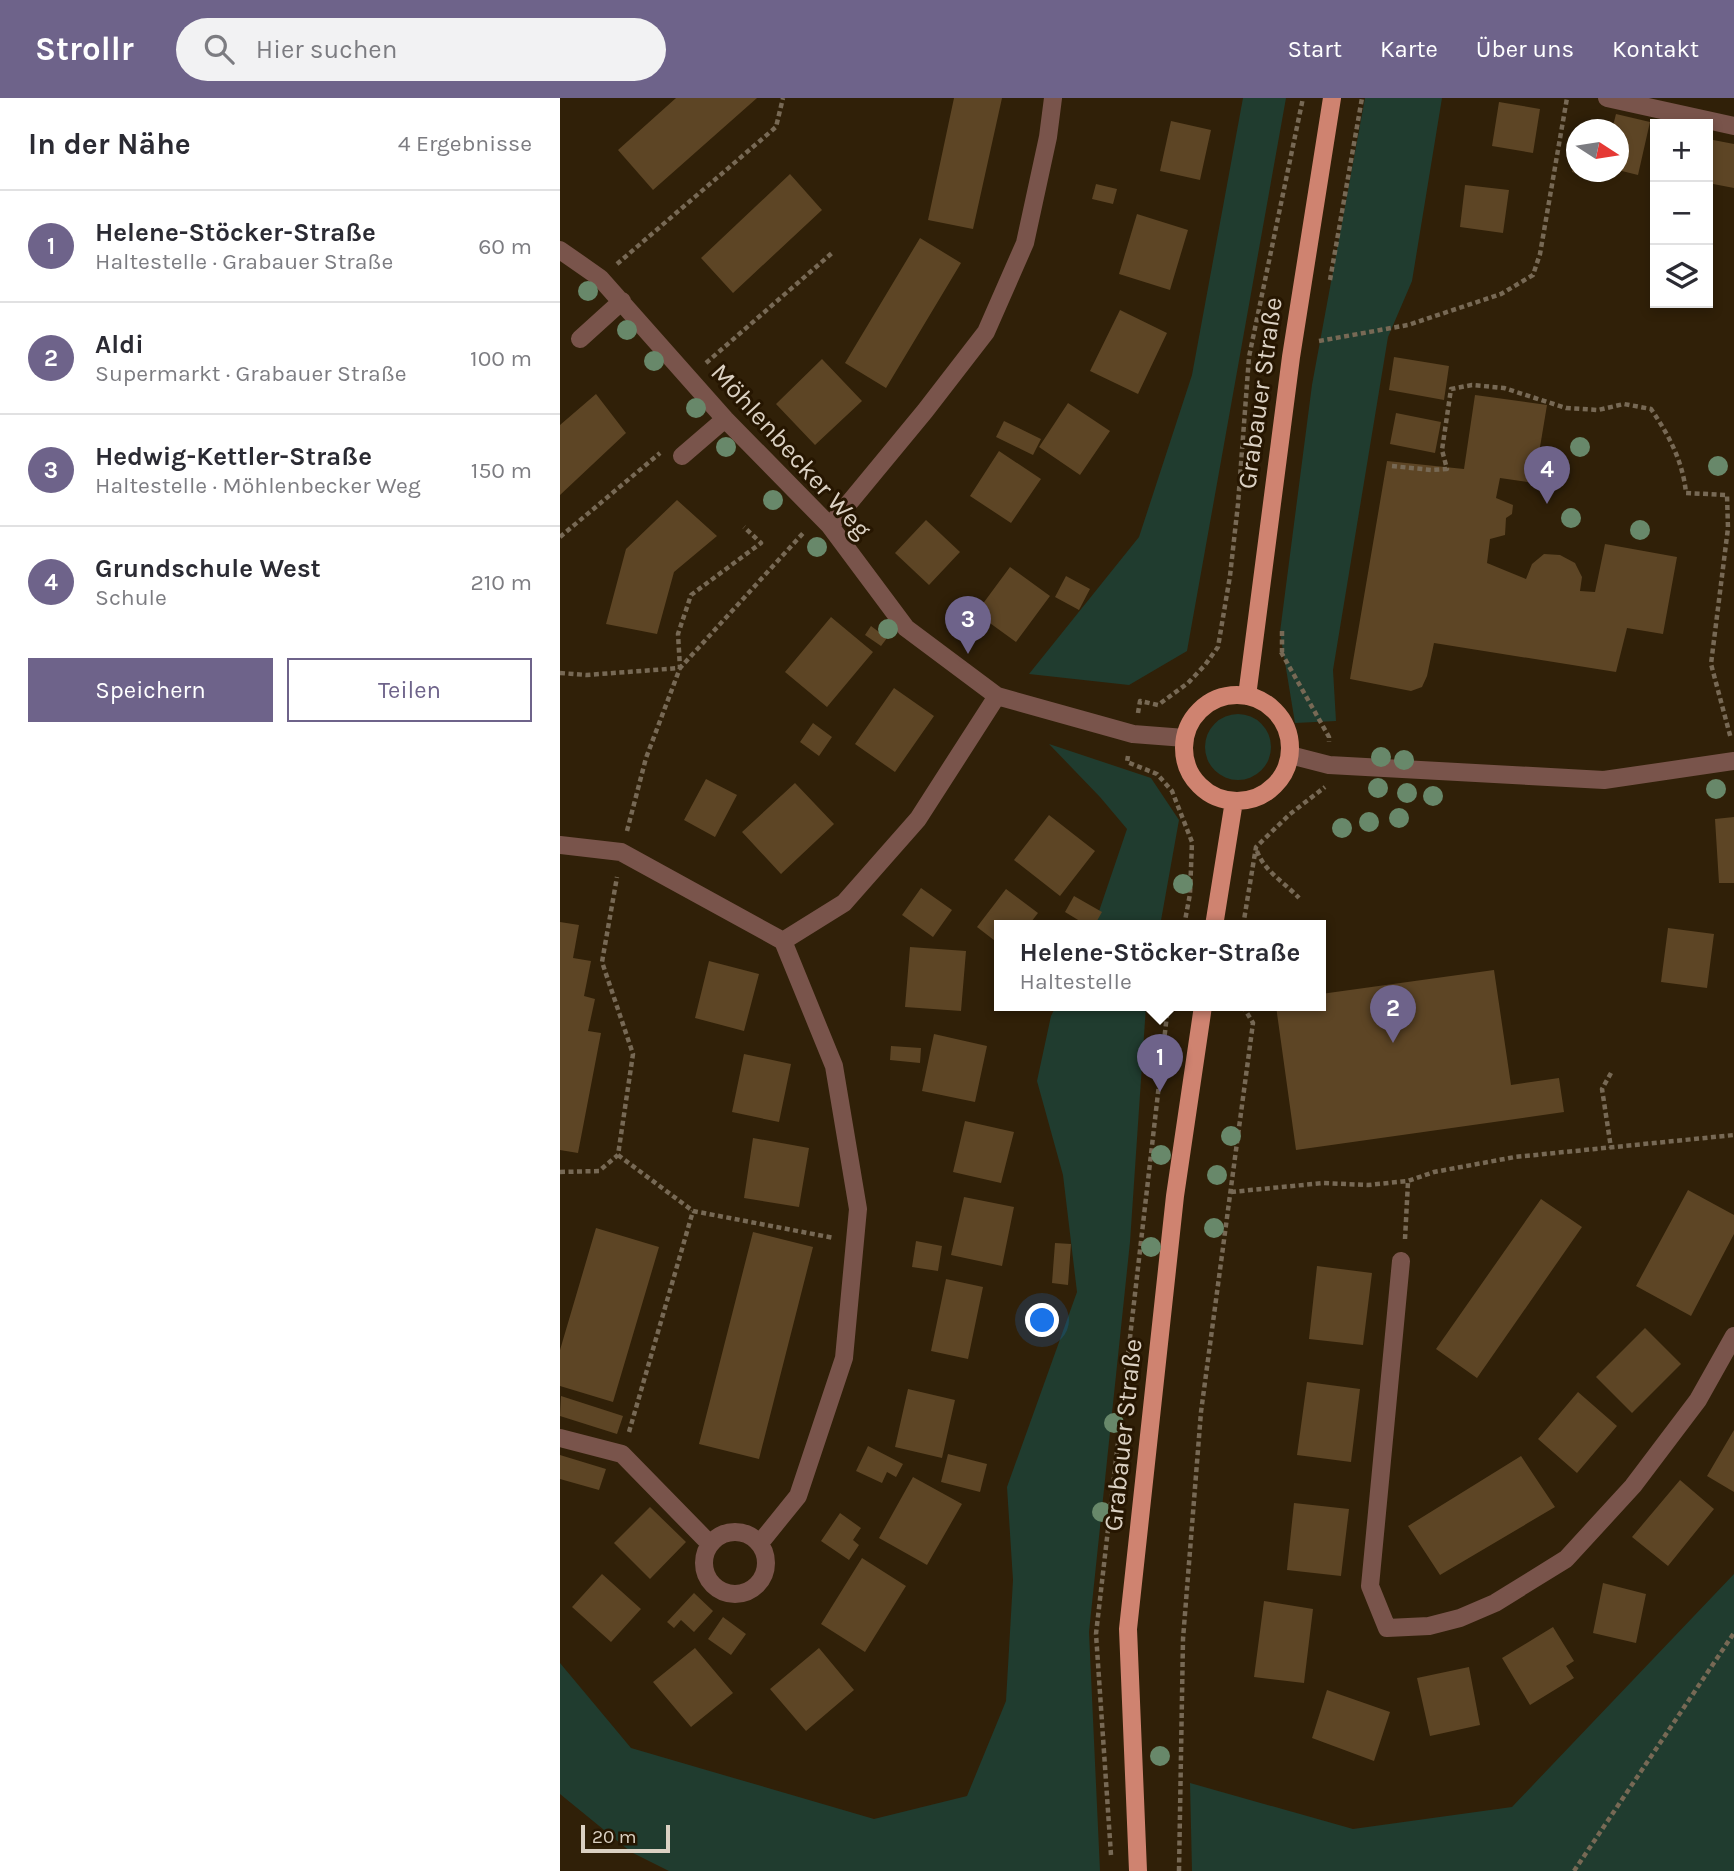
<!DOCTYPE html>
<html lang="de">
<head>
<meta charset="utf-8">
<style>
  :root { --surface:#fff; --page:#f2f2f3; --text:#2b2b33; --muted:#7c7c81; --line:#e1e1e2; --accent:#6e638a }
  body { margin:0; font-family:Karla,sans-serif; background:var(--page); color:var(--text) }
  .controls { position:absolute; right:21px; top:21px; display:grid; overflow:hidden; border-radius:0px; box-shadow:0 4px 10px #0003 }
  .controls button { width:63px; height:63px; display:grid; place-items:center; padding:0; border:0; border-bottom:2px solid var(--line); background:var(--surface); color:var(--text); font:35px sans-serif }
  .compass { position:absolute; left:1006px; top:21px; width:63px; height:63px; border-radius:50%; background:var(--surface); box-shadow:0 4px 10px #0003; rotate:102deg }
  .scale { position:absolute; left:21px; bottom:18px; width:89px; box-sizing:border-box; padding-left:7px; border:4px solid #dbd1c3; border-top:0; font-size:19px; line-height:24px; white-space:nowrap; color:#dbd1c3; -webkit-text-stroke:5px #261601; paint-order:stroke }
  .you { position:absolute; left:483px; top:1223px; width:24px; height:24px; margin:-18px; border:5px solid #fff; border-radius:50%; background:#1a73e8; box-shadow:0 0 0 10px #1a73e833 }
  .badge { display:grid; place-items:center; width:46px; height:46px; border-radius:50%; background:var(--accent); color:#fff; font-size:23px; font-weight:700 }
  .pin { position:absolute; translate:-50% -58px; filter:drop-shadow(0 2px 4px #0008) }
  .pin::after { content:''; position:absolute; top:37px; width:24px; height:21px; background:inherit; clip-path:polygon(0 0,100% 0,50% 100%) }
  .popup { position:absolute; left:434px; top:822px; width:332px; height:91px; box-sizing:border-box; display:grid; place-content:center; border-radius:0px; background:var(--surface); filter:drop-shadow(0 2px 5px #0005); font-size:23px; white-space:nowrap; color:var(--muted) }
  .popup b { font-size:26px; color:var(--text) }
  .popup::after { content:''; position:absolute; left:50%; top:100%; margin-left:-14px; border:14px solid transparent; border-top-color:var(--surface) }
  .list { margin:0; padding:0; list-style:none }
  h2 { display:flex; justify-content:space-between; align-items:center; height:91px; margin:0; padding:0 28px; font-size:30px }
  h2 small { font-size:23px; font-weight:400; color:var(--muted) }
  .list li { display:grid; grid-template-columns:46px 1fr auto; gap:21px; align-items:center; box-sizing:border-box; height:112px; padding:0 28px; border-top:2px solid var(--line) }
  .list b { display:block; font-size:26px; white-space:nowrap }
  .list p { margin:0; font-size:23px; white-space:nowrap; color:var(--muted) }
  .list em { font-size:23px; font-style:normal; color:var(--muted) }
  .actions { display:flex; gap:14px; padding:21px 28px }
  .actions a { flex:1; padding:16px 0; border:2px solid var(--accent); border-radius:0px; text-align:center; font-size:24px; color:var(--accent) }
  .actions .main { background:var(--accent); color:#fff }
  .icon { flex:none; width:38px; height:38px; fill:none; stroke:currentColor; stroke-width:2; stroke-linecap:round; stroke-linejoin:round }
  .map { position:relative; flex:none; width:1174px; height:1773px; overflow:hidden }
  header { display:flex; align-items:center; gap:42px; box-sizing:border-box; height:98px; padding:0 35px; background:var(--accent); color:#fff }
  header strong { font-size:33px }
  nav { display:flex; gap:38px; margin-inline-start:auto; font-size:24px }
  .search { width:490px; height:63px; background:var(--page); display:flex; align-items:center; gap:18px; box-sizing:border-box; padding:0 24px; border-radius:38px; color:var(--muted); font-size:26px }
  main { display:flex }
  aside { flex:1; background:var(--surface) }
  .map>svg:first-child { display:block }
</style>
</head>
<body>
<header>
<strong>Strollr</strong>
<div class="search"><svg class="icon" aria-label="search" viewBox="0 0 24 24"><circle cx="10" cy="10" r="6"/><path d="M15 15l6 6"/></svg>Hier suchen</div>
<nav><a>Start</a><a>Karte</a><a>Über uns</a><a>Kontakt</a></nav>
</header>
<main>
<aside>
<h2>In der Nähe<small>4 Ergebnisse</small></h2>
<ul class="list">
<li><span class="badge">1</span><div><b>Helene-Stöcker-Straße</b><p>Haltestelle · Grabauer Straße</p></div><em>60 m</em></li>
<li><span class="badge">2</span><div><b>Aldi</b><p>Supermarkt · Grabauer Straße</p></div><em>100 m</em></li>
<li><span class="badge">3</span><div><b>Hedwig-Kettler-Straße</b><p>Haltestelle · Möhlenbecker Weg</p></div><em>150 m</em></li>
<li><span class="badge">4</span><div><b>Grundschule West</b><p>Schule</p></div><em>210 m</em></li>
</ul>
<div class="actions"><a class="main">Speichern</a><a>Teilen</a></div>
</aside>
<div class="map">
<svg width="1174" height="1773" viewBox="0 0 1174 1773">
  <rect width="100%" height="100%" fill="#302008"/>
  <!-- green -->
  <path fill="#203c2f" d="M 683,0 L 726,0 L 627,553 L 569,587 L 469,576 L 579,439 L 632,277 Z
    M 805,0 L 882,0 L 852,183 L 828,239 L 773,572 L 776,623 L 735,625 L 720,534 L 752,287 Z
    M645 649a33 33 0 1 1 66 0a33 33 0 1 1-66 0Z
    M 489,646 L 591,680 L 619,722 L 600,828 L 534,828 L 567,731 L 540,699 Z
    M 496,908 L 586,908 L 570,1144 L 529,1534 L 540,1773 L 109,1773 L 71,1754 L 0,1696 L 0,1565 L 71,1650 L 314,1721 L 407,1698 L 446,1603 L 453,1482 L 447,1389 L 517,1194 L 503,1077 L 477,983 L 491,918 Z
    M 1174,1476 L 1174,1773 L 632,1773 L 630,1685 L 793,1731 L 952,1709 Z"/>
  <!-- building -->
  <path fill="#5d4525" d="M 116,0 L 197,0 L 93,92 L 58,52 Z
    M 394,0 L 442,0 L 413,131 L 368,122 Z
    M 939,4 L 980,11 L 973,55 L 932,48 Z
    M 1056,16 L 1090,24 L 1078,77 L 1058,72 L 1058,32 L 1052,32 Z
    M 611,23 L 651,32 L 640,82 L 600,73 Z
    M 1148,41 L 1174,46 L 1174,90 L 1148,85 Z
    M 1015,59 L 1016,74 L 1043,74 L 1041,81 L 1012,74 Z
    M 230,76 L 262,112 L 173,195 L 141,160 Z
    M 536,86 L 557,91 L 553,106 L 532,101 Z
    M 905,87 L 949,92 L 943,135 L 900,129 Z
    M 577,116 L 628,132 L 610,192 L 559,176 Z
    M 360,140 L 401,165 L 326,290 L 285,265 Z
    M 560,212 L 607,235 L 578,296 L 530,273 Z
    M 834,259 L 889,268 L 884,302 L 829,292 Z
    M 262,261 L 302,303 L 255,347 L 216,306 Z
    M 36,296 L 66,335 L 0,397 L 0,327 Z
    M 915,297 L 987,307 L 974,385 L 940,380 L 936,400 L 953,407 L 952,416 L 946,420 L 945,437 L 930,441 L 927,465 L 966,481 L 972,466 L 984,456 L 1000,457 L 1015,465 L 1022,479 L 1020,493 L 1035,494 L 1045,446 L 1117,459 L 1103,536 L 1067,530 L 1056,574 L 874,545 L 867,578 L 862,589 L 851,593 L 790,581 L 827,363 L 904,371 Z
    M 508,305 L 550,333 L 520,377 L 479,349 Z
    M 836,315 L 881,324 L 875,355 L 830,346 Z
    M 444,323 L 481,341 L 473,357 L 436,339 Z
    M 439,353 L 481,381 L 451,425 L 410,398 Z
    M 117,402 L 157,438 L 114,474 L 97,536 L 46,526 L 66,451 Z
    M 366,422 L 400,454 L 369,487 L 335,455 Z
    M 450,469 L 490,498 L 456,544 L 416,515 Z
    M 506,478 L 530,491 L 519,512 L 495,499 Z
    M 271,519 L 313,554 L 267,609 L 225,574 Z
    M 311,528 L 327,540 L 321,548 L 305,537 Z
    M 334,590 L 374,618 L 335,674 L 295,646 Z
    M 253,625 L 272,639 L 259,658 L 240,644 Z
    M 146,681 L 177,697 L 155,739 L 124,722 Z
    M 235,685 L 274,726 L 221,776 L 182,734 Z
    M 489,717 L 535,753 L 500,798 L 454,762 Z
    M 1174,719 L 1174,785 L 1159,785 L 1155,721 Z
    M 361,790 L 392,812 L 373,839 L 342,817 Z
    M 446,791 L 478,815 L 468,828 L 439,828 L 439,846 L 417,829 Z
    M 514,798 L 542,814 L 534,828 L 528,828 L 505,814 Z
    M 0,824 L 19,827 L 13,860 L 31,863 L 24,898 L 35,901 L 28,933 L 41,935 L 18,1055 L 0,1052 Z
    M 1108,830 L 1154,836 L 1147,890 L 1101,884 Z
    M 350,849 L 406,853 L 401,913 L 345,909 Z
    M 149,863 L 199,876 L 184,933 L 135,920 Z
    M 934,872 L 951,987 L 999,980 L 1004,1014 L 736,1052 L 716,908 L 761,908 L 761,896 Z
    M 374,936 L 427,948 L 415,1004 L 362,993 Z
    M 331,948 L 361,950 L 360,965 L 330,962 Z
    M 184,956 L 231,966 L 219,1024 L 172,1014 Z
    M 405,1023 L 454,1034 L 441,1085 L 393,1074 Z
    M 193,1040 L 249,1050 L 239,1109 L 184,1100 Z
    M 1128,1092 L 1174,1117 L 1174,1136 L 1131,1218 L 1076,1188 Z
    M 404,1099 L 454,1109 L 442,1168 L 391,1157 Z
    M 981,1101 L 1022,1129 L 917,1280 L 876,1251 Z
    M 36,1130 L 99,1149 L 53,1304 L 0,1288 L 0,1252 Z
    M 193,1134 L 253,1149 L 199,1361 L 139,1346 Z
    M 356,1143 L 382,1148 L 378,1173 L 352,1169 Z
    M 495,1145 L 511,1146 L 508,1187 L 492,1185 Z
    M 757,1168 L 812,1175 L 803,1247 L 749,1241 Z
    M 386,1181 L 423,1189 L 408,1261 L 371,1253 Z
    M 1085,1230 L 1121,1266 L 1072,1315 L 1036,1279 Z
    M 747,1284 L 800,1291 L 791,1364 L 737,1357 Z
    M 348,1291 L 395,1302 L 382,1360 L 335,1349 Z
    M 1018,1294 L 1057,1328 L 1017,1375 L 978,1341 Z
    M 1,1298 L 63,1318 L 57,1336 L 0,1318 Z
    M 1174,1332 L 1174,1394 L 1147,1378 Z
    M 308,1348 L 343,1366 L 336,1379 L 327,1374 L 322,1385 L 296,1373 Z
    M 388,1356 L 427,1366 L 420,1394 L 381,1384 Z
    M 0,1357 L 46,1371 L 39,1392 L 0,1381 Z
    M 961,1358 L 995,1409 L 880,1477 L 848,1428 Z
    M 353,1379 L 402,1406 L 367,1467 L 319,1440 Z
    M 1120,1382 L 1154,1411 L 1108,1468 L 1072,1439 Z
    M 734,1405 L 789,1411 L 781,1478 L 727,1472 Z
    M 90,1409 L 126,1444 L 90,1481 L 54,1445 Z
    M 280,1415 L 301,1430 L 293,1442 L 299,1447 L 289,1462 L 261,1443 Z
    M 302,1460 L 346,1488 L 305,1554 L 261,1526 Z
    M 42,1476 L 81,1511 L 51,1544 L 12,1509 Z
    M 1043,1485 L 1086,1496 L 1076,1545 L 1033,1535 Z
    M 134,1495 L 153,1513 L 134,1534 L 121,1522 L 114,1530 L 107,1524 Z
    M 704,1503 L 753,1511 L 744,1585 L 694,1579 Z
    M 163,1519 L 186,1536 L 171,1557 L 148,1541 Z
    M 993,1529 L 1014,1563 L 1006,1568 L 1014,1580 L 970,1607 L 942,1560 Z
    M 135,1550 L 173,1595 L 131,1629 L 93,1584 Z
    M 259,1550 L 294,1592 L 246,1633 L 210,1591 Z
    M 909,1569 L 920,1627 L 870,1638 L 857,1580 Z
    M 767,1592 L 830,1614 L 814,1663 L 752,1640 Z"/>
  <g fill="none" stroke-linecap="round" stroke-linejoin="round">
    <!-- path -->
    <path stroke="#776955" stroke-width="4.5" stroke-dasharray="5 3.5" stroke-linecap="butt" d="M 57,166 L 216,29 L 223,0
      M 770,182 L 802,0
      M 759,243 L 848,227 L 941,196 L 973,177 L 980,156 L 1007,0
      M 146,265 L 272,155
      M 832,368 L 871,372 L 887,371 L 882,352 L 891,291 L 912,287 L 944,290 L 1006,310 L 1038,312 L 1064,306 L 1091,311 C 1109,337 1123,364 1126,395 L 1167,397 L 1168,430 L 1151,566 L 1171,641
      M 0,439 L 100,355
      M 722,533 L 722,554
      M 721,554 L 769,639 L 769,644
      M 0,575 L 27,577 L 120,570 L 245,433
      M 578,615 L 580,603 L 598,607 L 628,585 L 645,567 L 658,549 L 670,478 L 678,406 L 689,259 L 743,0
      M 568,658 L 567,664 L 597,676 L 612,693 L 632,744 L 630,796 L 624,828
      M 67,733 L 86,660 L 120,570 L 118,536 L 131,497 L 201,445 L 184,429
      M 697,753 C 704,773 724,784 739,800
      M 683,828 L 696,749 L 730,716 L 765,689
      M 1051,975 L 1042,991 L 1051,1050
      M 58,1057 L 133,1113 L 274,1140
      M 0,1074 L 39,1073 L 58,1057 L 73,956 L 42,864 L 57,779
      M 671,1094 L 763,1085 L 808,1087 L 848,1083 L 874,1074 L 955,1059 L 1174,1037
      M 845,1141 L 848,1084
      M 69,1334 L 133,1113
      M 551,1757 L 536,1536 L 608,908
      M 619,1773 L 623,1541 L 641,1314 L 693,925 L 683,908
      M 1014,1773 L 1174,1535"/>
    <!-- minor -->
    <path stroke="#79544b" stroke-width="18" d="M 1047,0 L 1174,28
      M 0,152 L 40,180 L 165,321 L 270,428 L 346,530 L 437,598 L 573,636 L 625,640
      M 20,241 L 62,203
      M 122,358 L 165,321
      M 270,428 L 365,313 L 426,234 L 465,145 L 488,39 L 493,0
      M 730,657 L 769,667 L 1044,682 L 1174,663
      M 0,747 L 61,754 L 223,843 L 274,968 L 298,1111 L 284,1260 L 238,1398 L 200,1445
      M 223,843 L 284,805 L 358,721 L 437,598
      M 841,1163 L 810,1488 L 827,1530 L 869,1528 L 900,1520 L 935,1505 L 1006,1461 L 1073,1388 L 1138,1302 L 1174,1238
      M 0,1340 L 62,1356 L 149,1445
      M144 1465a31 31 0 1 1 62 0a31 31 0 1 1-62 0Z"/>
    <!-- major -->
    <path stroke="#cf8370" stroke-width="18" d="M624 650a53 53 0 1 1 106 0a53 53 0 1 1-106 0Z
      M 687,598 L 731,259 L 772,0
      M 654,828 L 674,703
      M 578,1773 L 568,1531 L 615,1098 L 643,908"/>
  </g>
  <!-- trees -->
  <g fill="#68886a">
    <circle cx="28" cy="193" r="10"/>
    <circle cx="67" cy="232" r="10"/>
    <circle cx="94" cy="263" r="10"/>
    <circle cx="136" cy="310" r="10"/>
    <circle cx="166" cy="349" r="10"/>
    <circle cx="1020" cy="349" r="10"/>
    <circle cx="1158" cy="368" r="10"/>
    <circle cx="213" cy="402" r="10"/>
    <circle cx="1011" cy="420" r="10"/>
    <circle cx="1080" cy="432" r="10"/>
    <circle cx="257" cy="449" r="10"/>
    <circle cx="328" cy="531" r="10"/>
    <circle cx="821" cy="659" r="10"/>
    <circle cx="844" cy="662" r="10"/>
    <circle cx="818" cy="690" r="10"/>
    <circle cx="1156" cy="691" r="10"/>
    <circle cx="847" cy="695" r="10"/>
    <circle cx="873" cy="698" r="10"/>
    <circle cx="839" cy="720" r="10"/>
    <circle cx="809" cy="724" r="10"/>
    <circle cx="782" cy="730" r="10"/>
    <circle cx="623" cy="786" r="10"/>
    <circle cx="671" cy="1038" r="10"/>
    <circle cx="601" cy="1057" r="10"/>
    <circle cx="657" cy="1077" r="10"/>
    <circle cx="654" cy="1130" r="10"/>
    <circle cx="591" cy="1149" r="10"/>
    <circle cx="554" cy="1325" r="10"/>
    <circle cx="542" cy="1414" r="10"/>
    <circle cx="600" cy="1658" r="10"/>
  </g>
  <g text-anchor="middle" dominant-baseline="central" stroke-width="6" stroke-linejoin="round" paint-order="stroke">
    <!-- street labels -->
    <g font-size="26" fill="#dbd1c3" stroke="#261601">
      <text transform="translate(700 295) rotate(-82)">Grabauer Straße</text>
      <text transform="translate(231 353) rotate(48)">Möhlenbecker Weg</text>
      <text transform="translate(563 1337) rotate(-84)">Grabauer Straße</text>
    </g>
  </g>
</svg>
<div class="controls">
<button>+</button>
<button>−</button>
<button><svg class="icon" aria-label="layers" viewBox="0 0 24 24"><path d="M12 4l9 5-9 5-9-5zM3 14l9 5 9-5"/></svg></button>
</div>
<svg class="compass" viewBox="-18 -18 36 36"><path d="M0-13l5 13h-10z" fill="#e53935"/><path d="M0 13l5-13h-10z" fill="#7c7c81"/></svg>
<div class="scale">20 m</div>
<div class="you"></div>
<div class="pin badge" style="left:600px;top:994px">1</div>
<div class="popup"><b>Helene-Stöcker-Straße</b>Haltestelle</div>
<div class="pin badge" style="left:833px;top:945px">2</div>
<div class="pin badge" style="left:408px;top:556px">3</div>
<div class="pin badge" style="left:987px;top:406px">4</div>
</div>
</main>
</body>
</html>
